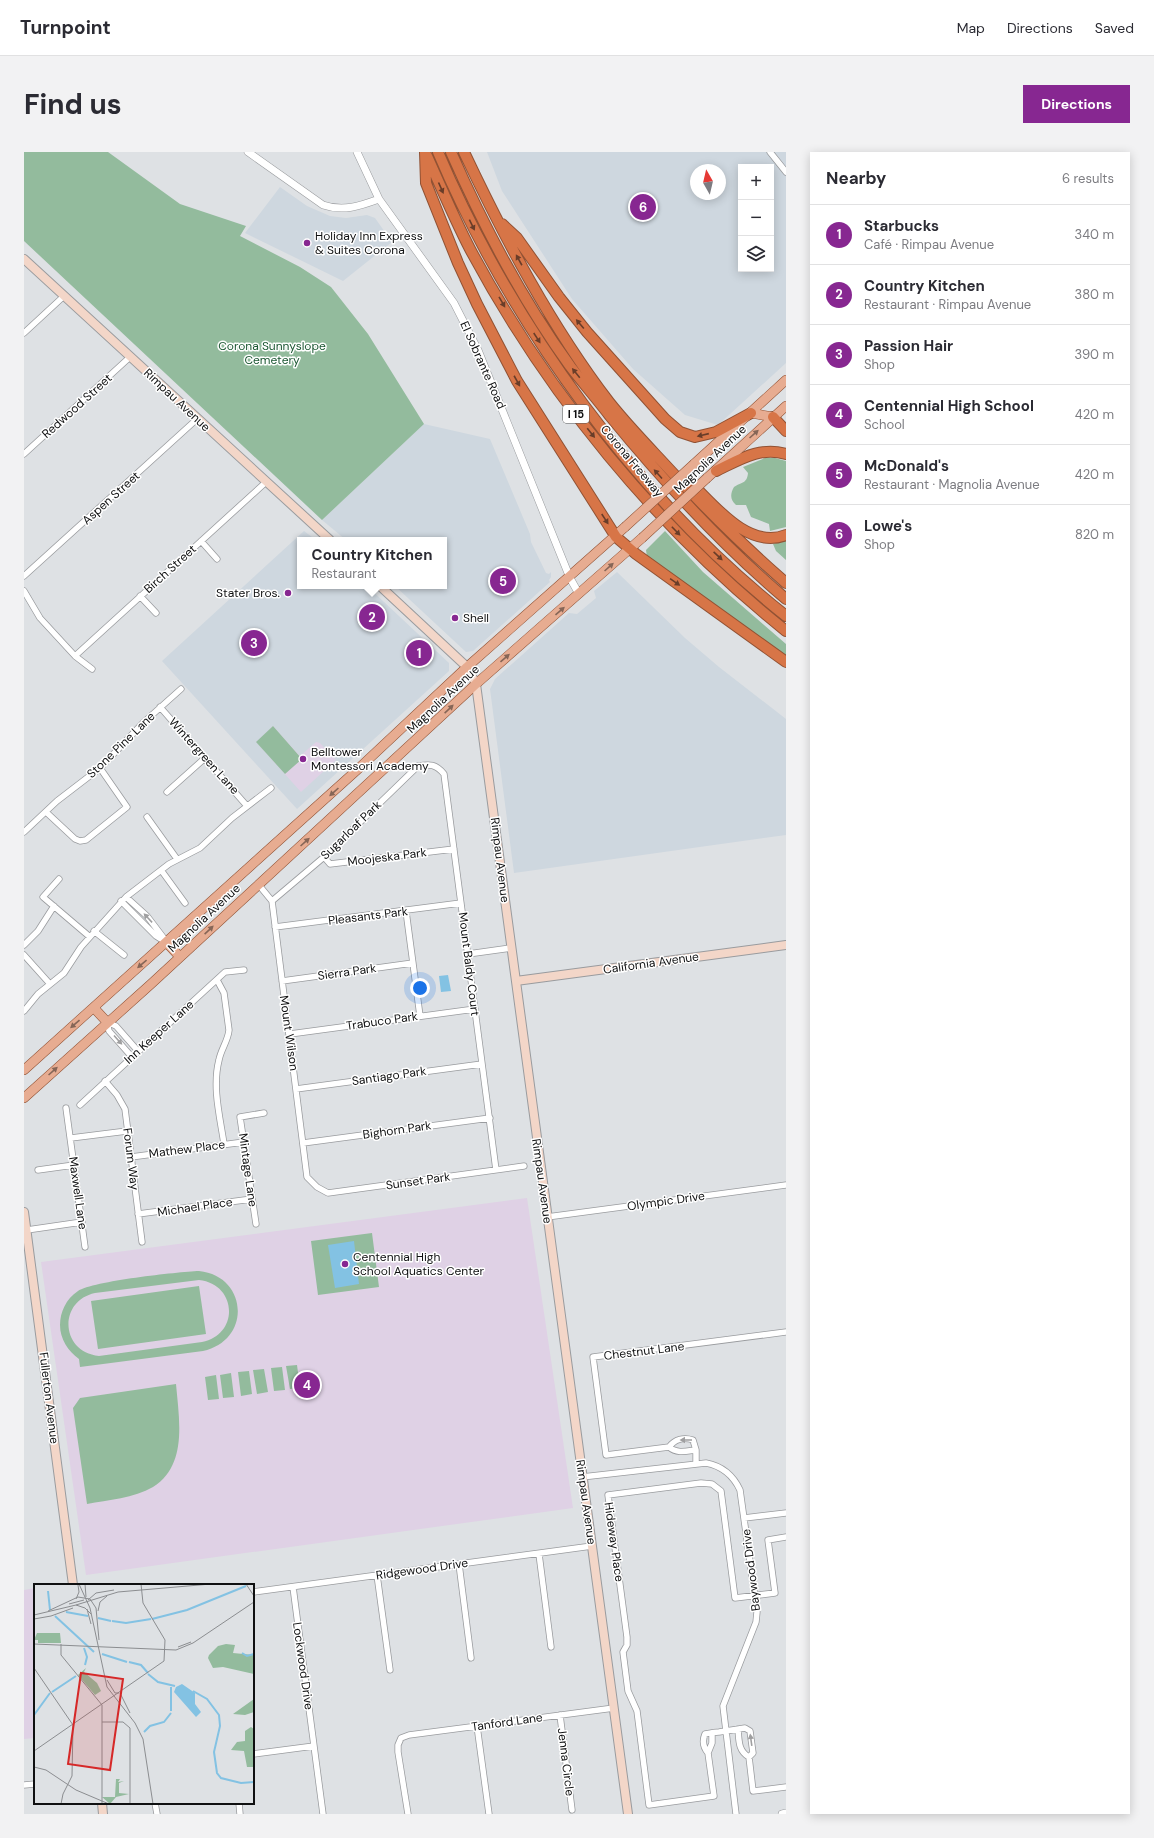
<!DOCTYPE html>
<html lang="en">
<head>
<meta charset="utf-8">
<style>
  :root { --surface:#fff; --page:#f2f2f3; --text:#2b2b33; --muted:#7c7c81; --line:#e1e1e2; --accent:#872791 }
  body { margin:0; font-family:"DM Sans",sans-serif; background:var(--page); color:var(--text) }
  .controls { position:absolute; right:12px; top:12px; display:grid; overflow:hidden; border-radius:0px; box-shadow:0 2px 10px #0003 }
  .controls button { width:36px; height:36px; display:grid; place-items:center; padding:0; border:0; border-bottom:1px solid var(--line); background:var(--surface); color:var(--text); font:20px sans-serif }
  .compass { position:absolute; left:666px; top:12px; width:36px; height:36px; border-radius:50%; background:var(--surface); box-shadow:0 2px 10px #0003; rotate:352deg }
  .you { position:absolute; left:396px; top:836px; width:14px; height:14px; margin:-10px; border:3px solid #fff; border-radius:50%; background:#1a73e8; box-shadow:0 0 0 6px #1a73e833 }
  .badge { display:grid; place-items:center; width:26px; height:26px; border-radius:50%; background:var(--accent); color:#fff; font-size:13px; font-weight:700 }
  .pin { position:absolute; translate:-50% -50%; border:2px solid #fff; box-shadow:0 1px 4px #0006 }
  .popup { position:absolute; left:273px; top:385px; width:150px; height:52px; box-sizing:border-box; display:grid; place-content:center; border-radius:0px; background:var(--surface); filter:drop-shadow(0 1px 3px #0005); font-size:13px; white-space:nowrap; color:var(--muted) }
  .popup b { font-size:15px; color:var(--text) }
  .popup::after { content:''; position:absolute; left:50%; top:100%; margin-left:-8px; border:8px solid transparent; border-top-color:var(--surface) }
  .list { margin:0; padding:0; list-style:none }
  h2 { display:flex; justify-content:space-between; align-items:center; height:52px; margin:0; padding:0 16px; font-size:17px }
  h2 small { font-size:13px; font-weight:400; color:var(--muted) }
  .list li { display:grid; grid-template-columns:26px 1fr auto; gap:12px; align-items:center; box-sizing:border-box; height:60px; padding:0 16px; border-top:1px solid var(--line) }
  .list b { display:block; font-size:15px; white-space:nowrap }
  .list p { margin:0; font-size:13px; white-space:nowrap; color:var(--muted) }
  .list em { font-size:13px; font-style:normal; color:var(--muted) }
  .icon { flex:none; width:22px; height:22px; fill:none; stroke:currentColor; stroke-width:2; stroke-linecap:round; stroke-linejoin:round }
  .map { position:relative; flex:none; width:762px; height:1662px; overflow:hidden; border-radius:0px }
  header { display:flex; align-items:center; gap:24px; box-sizing:border-box; height:56px; padding:0 20px; background:var(--surface); border-bottom:1px solid var(--line) }
  header strong { font-size:19px }
  nav { display:flex; gap:22px; margin-inline-start:auto; font-size:14px }
  .intro { display:flex; align-items:center; justify-content:space-between; box-sizing:border-box; height:96px; padding:0 24px }
  h1 { margin:0; font-size:28px }
  .button { padding:10px 18px; border-radius:0px; background:var(--accent); color:#fff; font-size:14px; font-weight:700 }
  main { display:flex; gap:24px; padding:0 24px }
  aside { flex:1; background:var(--surface); border-radius:0px; box-shadow:0 2px 10px #0003 }
  .map>svg:first-child { display:block }
</style>
</head>
<body>
<header>
<strong>Turnpoint</strong>
<nav><a>Map</a><a>Directions</a><a>Saved</a></nav>
</header>
<div class="intro"><h1>Find us</h1><a class="button">Directions</a></div>
<main>
<div class="map">
<svg width="762" height="1662" viewBox="0 0 762 1662">
  <rect width="100%" height="100%" fill="#dee1e4"/>
  <!-- built -->
  <path fill="#ced7df" fill-rule="evenodd" d="M 463,0 L 762,0 L 762,211 L 694,273 L 661,263 L 609,217 L 548,147 L 478,39 ZM 717,15 L 747,15 L 747,117 L 717,117 ZM 672,18 L 696,18 L 696,42 L 672,42 Z
    M 256,35 L 283,54 L 306,64 L 322,66 L 343,63 L 351,66 L 368,90 L 319,129 L 221,81 Z
    M 400,272 L 466,287 L 506,382 L 507,390 L 522,421 L 525,422 L 527,420 L 527,425 L 525,428 L 526,430 L 449,499 L 442,500 L 371,434 L 420,434 L 420,388 L 322,388 L 298,368 Z
    M 280,379 L 292,388 L 276,388 L 276,434 L 343,434 L 425,511 L 425,519 L 273,657 L 138,509 Z
    M 593,420 L 661,486 L 695,515 L 762,567 L 762,683 L 490,721 L 466,537 L 471,527 L 545,461 L 553,462 L 572,446 L 570,439 Z"/>
  <!-- education -->
  <path fill="#dfd1e5" d="M 249,574 L 276,604 L 292,590 L 296,591 L 312,608 L 277,640 L 232,590 Z
    M 503,1046 L 549,1356 L 62,1423 L 17,1110 Z
    M 11,1436 L 11,1586 L 0,1587 L 0,1438 Z"/>
  <!-- green -->
  <path fill="#93bb9d" fill-rule="evenodd" d="M 0,0 L 84,0 L 156,52 L 222,74 L 216,84 L 276,115 L 307,135 L 344,182 L 400,272 L 298,368 L 0,89 Z
    M 741,306 L 751,306 L 762,309 L 762,375 L 746,379 L 745,372 L 727,365 L 722,353 L 712,353 C 706,348 706,342 710,335 C 717,330 723,332 724,321 L 719,315 Z
    M 641,379 L 679,420 L 762,492 L 762,506 L 623,405 L 622,398 Z
    M 762,388 L 762,408 L 752,399 L 749,392 Z
    M 249,574 L 278,607 L 261,622 L 232,590 Z
    M 348,1081 L 355,1135 L 294,1143 L 287,1089 Z
    M 175,1119 C 224,1124 228,1188 179,1199 L 56,1215 L 55,1207 C 44,1199 36,1187 36,1173 C 36,1160 42,1147 54,1139 C 69,1129 153,1120 175,1119 ZM 175,1128 C 213,1132 216,1182 178,1190 L 75,1204 C 36,1200 34,1149 71,1141 Z
    M 175,1134 L 182,1182 L 74,1197 L 67,1149 Z
    M 273,1213 L 276,1236 L 266,1237 L 262,1214 Z
    M 258,1215 L 261,1238 L 250,1239 L 247,1216 Z
    M 240,1217 L 244,1240 L 233,1242 L 229,1218 Z
    M 225,1219 L 228,1242 L 217,1244 L 214,1220 Z
    M 207,1221 L 210,1245 L 199,1246 L 196,1223 Z
    M 192,1223 L 195,1247 L 184,1248 L 181,1225 Z
    M 152,1232 C 155,1267 164,1313 129,1335 C 110,1346 84,1348 63,1352 L 49,1256 L 56,1246 Z"/>
  <!-- water -->
  <path fill="#83c2e3" d="M 424,823 L 427,839 L 417,840 L 415,824 Z
    M 330,1089 L 335,1132 L 311,1136 L 304,1093 Z"/>
  <g fill="none" stroke-linecap="round" stroke-linejoin="round">
    <!-- minor casing -->
    <g stroke="#999b9e" stroke-width="7">
      <path id="minor" d="M 746,0 L 762,20
        M 0,181 L 40,144
        M 0,302 L 106,205
        M 177,389 L 193,407
        M 0,424 L 173,267
        M 0,439 L 16,466 L 51,504 L 68,517
        M 116,444 L 132,461
        M 51,504 L 242,330
        M 136,555 L 223,654
        M 143,640 L 181,606
        M 22,660 L 51,687 L 56,689 L 62,688 L 103,655 L 76,616
        M 123,665 L 153,707
        M 0,680 L 33,649 L 76,616 L 120,570 L 157,537
        M 300,705 L 306,712 L 430,697
        M 137,718 L 161,751
        M 35,727 L 19,745 L 66,785
        M 234,732 L 248,749 L 283,1025 L 293,1035 L 304,1041 L 500,1014
        M 102,745 L 123,764 L 142,789
        M 97,749 L 132,784 L 143,791
        M 248,749 L 300,705 L 394,614 C 406,612 412,612 420,622 L 472,1018
        M 382,759 L 396,864
        M 251,775 L 437,751
        M 70,779 L 100,803
        M 0,793 L 14,779 L 30,754
        M 444,802 L 487,796
        M 0,803 L 26,832
        M 193,828 L 200,841 L 205,878 C 204,889 197,897 195,908 C 188,935 196,965 200,992
        M 258,829 L 389,811
        M 0,859 L 14,842 L 40,821 L 57,795 L 102,745 L 145,712 L 176,696 L 208,666 L 247,636
        M 83,870 L 85,879 L 108,905
        M 83,870 L 92,874 L 114,899
        M 266,882 L 451,857
        M 81,929 L 93,943 L 101,957 L 118,1090
        M 272,937 L 458,912
        M 56,953 L 201,820 L 220,818
        M 42,956 L 61,1095
        M 47,986 L 103,979
        M 279,991 L 466,966
        M 107,1005 L 220,990
        M 14,1018 L 50,1013
        M 114,1062 L 228,1047
        M 523,1065 L 762,1033
        M 232,1072 L 216,965 L 240,961
        M 3,1078 L 58,1070
        M 645,1295 C 653,1302 663,1299 672,1298 L 669,1288 C 660,1285 651,1287 645,1295 L 582,1303 L 569,1205 L 762,1180
        M 672,1298 L 672,1311
        M 558,1325 L 682,1311 C 698,1314 709,1323 716,1338 L 733,1460 L 732,1470 L 699,1554 L 712,1662
        M 720,1366 L 762,1361
        M 515,1402 L 527,1495
        M 435,1412 L 447,1506
        M 353,1423 L 366,1518
        M 269,1435 L 299,1662
        M 229,1440 L 568,1394
        M 536,1563 L 548,1658
        M 453,1574 L 465,1662
        M 688,1581 L 688,1591 L 684,1601 C 679,1595 678,1589 681,1582 C 686,1581 691,1580 695,1580 L 721,1576 L 726,1579 L 729,1601 L 725,1605 C 714,1599 715,1588 714,1577
        M 684,1601 L 690,1644 L 625,1653 L 613,1559 L 604,1539 L 599,1500 L 603,1493 L 603,1485 L 584,1343 L 677,1331 L 688,1332 L 697,1339 L 711,1446 L 751,1441 L 744,1388 L 762,1385
        M 229,1602 L 290,1594
        M 725,1605 L 729,1639 L 762,1635
        M 0,1633 L 11,1632
        M 131,1651 L 133,1662
        M 215,1651 L 216,1662
        M 384,1662 L 374,1600 L 374,1593 L 377,1586 L 385,1583 L 590,1556"/>
    </g>
    <!-- tertiary casing -->
    <g stroke="#999b9e" stroke-width="8">
      <path id="tertiary" d="M 224,0 L 299,53 C 319,60 336,54 355,47
        M 333,0 L 355,47 L 430,151 L 454,198 L 546,426 L 555,442
        M 758,1662 L 762,1661"/>
    </g>
    <!-- secondary casing -->
    <g stroke="#999b9e" stroke-width="10">
      <path id="secondary" d="M 0,107 L 306,388
        M 356,434 L 443,515 L 452,532 L 604,1662
        M 492,829 L 762,793
        M 0,1060 L 49,1433
        M 78,1651 L 79,1662"/>
    </g>
    <!-- primary casing -->
    <g stroke="#915234" stroke-width="10">
      <path id="primary" d="M 727,261 L 749,265
        M 670,312 L 762,228
        M 683,326 L 762,254
        M 143,791 L 156,805
        M 70,856 L 83,870
        M 0,918 L 333,618 L 443,515 L 601,375
        M 0,946 L 127,832 L 452,532 L 618,386"/>
    </g>
    <!-- motorway casing -->
    <g stroke="#915234" stroke-width="12">
      <path id="motorway" d="M 401,0 L 402,31 L 434,111 L 453,152 L 493,229 L 592,385 L 612,402 L 762,510
        M 414,0 C 488,174 613,346 762,464
        M 427,0 C 460,75 498,148 546,214 C 559,231 573,247 586,264 C 640,330 697,392 762,447
        M 440,0 C 481,87 527,174 585,250 C 600,269 617,287 633,304 C 674,349 716,391 762,431
        M 403,4 C 417,35 430,66 446,97 C 524,243 632,375 762,479
        M 478,72 L 493,86 L 535,145 L 563,180 L 641,267 L 656,280 L 671,285 L 692,280 L 727,261
        M 749,265 L 762,279
        M 692,319 C 715,308 736,294 762,302
        M 666,330 C 690,353 724,398 762,383"/>
    </g>
    <!-- minor -->
    <use href="#minor" stroke="#fff" stroke-width="5.5"/>
    <!-- tertiary -->
    <use href="#tertiary" stroke="#fff" stroke-width="7"/>
    <!-- secondary -->
    <use href="#secondary" stroke="#f3d6c8" stroke-width="8"/>
    <!-- primary -->
    <use href="#primary" stroke="#e7ac91" stroke-width="9"/>
    <!-- motorway -->
    <use href="#motorway" stroke="#d77547" stroke-width="10"/>
    <!-- primary-bridge casing -->
    <g stroke="#915234" stroke-width="10" stroke-linecap="butt">
      <path id="primary-bridge" d="M 601,375 L 670,312
        M 618,386 L 683,326"/>
    </g>
    <!-- primary-bridge -->
    <use href="#primary-bridge" stroke="#e7ac91" stroke-width="9"/>
  </g>
  <!-- one-way arrows -->
  <defs><path id="oneway-solid" d="M-6-.8H1V-3.2L6.5 0L1 3.2V.8H-6Z"/></defs>
  <g fill="#693d29">
    <use href="#oneway-solid" transform="translate(417 36) rotate(66)"/>
    <use href="#oneway-solid" transform="translate(448 73) rotate(64)"/>
    <use href="#oneway-solid" transform="translate(495 108) rotate(-119)"/>
    <use href="#oneway-solid" transform="translate(478 150) rotate(60)"/>
    <use href="#oneway-solid" transform="translate(556 172) rotate(-130)"/>
    <use href="#oneway-solid" transform="translate(513 186) rotate(57)"/>
    <use href="#oneway-solid" transform="translate(552 221) rotate(-129)"/>
    <use href="#oneway-solid" transform="translate(493 229) rotate(61)"/>
    <use href="#oneway-solid" transform="translate(567 281) rotate(51)"/>
    <use href="#oneway-solid" transform="translate(679 283) rotate(167)"/>
    <use href="#oneway-solid" transform="translate(634 322) rotate(-132)"/>
    <use href="#oneway-solid" transform="translate(581 367) rotate(57)"/>
    <use href="#oneway-solid" transform="translate(652 379) rotate(46)"/>
    <use href="#oneway-solid" transform="translate(694 404) rotate(43)"/>
    <use href="#oneway-solid" transform="translate(651 430) rotate(35)"/>
  </g>
  <g fill="#866657">
    <use href="#oneway-solid" transform="translate(730 282) rotate(-42)"/>
    <use href="#oneway-solid" transform="translate(585 415) rotate(-42)"/>
    <use href="#oneway-solid" transform="translate(536 459) rotate(-41)"/>
    <use href="#oneway-solid" transform="translate(481 506) rotate(-41)"/>
    <use href="#oneway-solid" transform="translate(425 557) rotate(-43)"/>
    <use href="#oneway-solid" transform="translate(310 640) rotate(138)"/>
    <use href="#oneway-solid" transform="translate(281 690) rotate(-42)"/>
    <use href="#oneway-solid" transform="translate(185 778) rotate(-43)"/>
    <use href="#oneway-solid" transform="translate(118 812) rotate(140)"/>
    <use href="#oneway-solid" transform="translate(51 872) rotate(139)"/>
    <use href="#oneway-solid" transform="translate(29 919) rotate(-42)"/>
  </g>
  <g fill="#9f9fa0">
    <use href="#oneway-solid" transform="translate(124 766) rotate(-133)"/>
    <use href="#oneway-solid" transform="translate(94 888) rotate(48)"/>
    <use href="#oneway-solid" transform="translate(662 1288) rotate(180)"/>
    <use href="#oneway-solid" transform="translate(727 1588) rotate(-98)"/>
  </g>
  <!-- markers -->
  <g fill="#872791" stroke="#fff" stroke-width="1.5">
    <circle cx="283" cy="91" r="4"/>
    <circle cx="264" cy="441" r="4"/>
    <circle cx="431" cy="466" r="4"/>
    <circle cx="279" cy="607" r="4"/>
    <circle cx="321" cy="1112" r="4"/>
  </g>
  <g text-anchor="middle" dominant-baseline="central" stroke-width="3" stroke-linejoin="round" paint-order="stroke">
    <!-- shield labels -->
    <rect fill="#fff" stroke="#575858" stroke-width="1" x="539" y="253" width="26" height="18" rx="3"/>
    <g font-size="11" font-weight="bold" fill="#0f1011">
      <text x="552" y="262">I 15</text>
    </g>
    <!-- poi labels -->
    <g font-size="12" fill="#0f1011" stroke="#fff" text-anchor="start">
      <text x="291" y="84">Holiday Inn Express<tspan x="291" dy="14">&amp; Suites Corona</tspan></text>
      <text x="256" y="441" text-anchor="end">Stater Bros.</text>
      <text x="439" y="466">Shell</text>
      <text x="287" y="600">Belltower<tspan x="287" dy="14">Montessori Academy</tspan></text>
      <text x="329" y="1105">Centennial High<tspan x="329" dy="14">School Aquatics Center</tspan></text>
    </g>
    <!-- park labels -->
    <g font-size="12" fill="#1b5732" stroke="#fff">
      <text x="248" y="194">Corona Sunnyslope<tspan x="248" dy="14">Cemetery</tspan></text>
    </g>
    <!-- street labels -->
    <g font-size="12" fill="#0f1011" stroke="#fff">
      <text transform="translate(459 213) rotate(66)">El Sobrante Road</text>
      <text transform="translate(153 248) rotate(43)">Rimpau Avenue</text>
      <text transform="translate(53 254) rotate(-42)">Redwood Street</text>
      <text transform="translate(686 307) rotate(-43)">Magnolia Avenue</text>
      <text transform="translate(608 309) rotate(50)">Corona Freeway</text>
      <text transform="translate(87 346) rotate(-42)">Aspen Street</text>
      <text transform="translate(146 417) rotate(-42)">Birch Street</text>
      <text transform="translate(419 547) rotate(-43)">Magnolia Avenue</text>
      <text transform="translate(97 593) rotate(-44)">Stone Pine Lane</text>
      <text transform="translate(180 604) rotate(48)">Wintergreen Lane</text>
      <text transform="translate(327 678) rotate(-44)">Sugarloaf Park</text>
      <text transform="translate(363 705) rotate(-7)">Moojeska Park</text>
      <text transform="translate(476 708) rotate(83)">Rimpau Avenue</text>
      <text transform="translate(344 764) rotate(-7)">Pleasants Park</text>
      <text transform="translate(180 766) rotate(-43)">Magnolia Avenue</text>
      <text transform="translate(627 811) rotate(-8)">California Avenue</text>
      <text transform="translate(445 812) rotate(83)">Mount Baldy Court</text>
      <text transform="translate(323 820) rotate(-8)">Sierra Park</text>
      <text transform="translate(358 869) rotate(-8)">Trabuco Park</text>
      <text transform="translate(135 880) rotate(-42)">Inn Keeper Lane</text>
      <text transform="translate(265 881) rotate(82)">Mount Wilson</text>
      <text transform="translate(365 924) rotate(-8)">Santiago Park</text>
      <text transform="translate(373 978) rotate(-8)">Bighorn Park</text>
      <text transform="translate(163 997) rotate(-7)">Mathew Place</text>
      <text transform="translate(107 1007) rotate(83)">Forum Way</text>
      <text transform="translate(224 1018) rotate(82)">Mintage Lane</text>
      <text transform="translate(394 1029) rotate(-8)">Sunset Park</text>
      <text transform="translate(518 1029) rotate(82)">Rimpau Avenue</text>
      <text transform="translate(54 1041) rotate(82)">Maxwell Lane</text>
      <text transform="translate(642 1049) rotate(-8)">Olympic Drive</text>
      <text transform="translate(171 1055) rotate(-8)">Michael Place</text>
      <text transform="translate(620 1199) rotate(-7)">Chestnut Lane</text>
      <text transform="translate(25 1246) rotate(83)">Fullerton Avenue</text>
      <text transform="translate(562 1350) rotate(82)">Rimpau Avenue</text>
      <text transform="translate(590 1390) rotate(82)">Hideway Place</text>
      <text transform="translate(398 1417) rotate(-8)">Ridgewood Drive</text>
      <text transform="translate(727 1418) rotate(-97)">Baywood Drive</text>
      <text transform="translate(279 1514) rotate(82)">Lockwood Drive</text>
      <text transform="translate(483 1570) rotate(-8)">Tanford Lane</text>
      <text transform="translate(542 1610) rotate(83)">Jenna Circle</text>
    </g>
  </g>
  <!-- overview -->
  <g transform="translate(10 1432)">
    <rect width="220" height="220" fill="#dee1e4"/>
    <path d="M 3,49 L 26,49 L 27,59 L 4,59 L 4,56 L 0,56 ZM 192,60 L 201,61 L 199,69 L 220,71 L 220,90 L 189,83 L 179,84 L 174,74 L 175,71 L 184,62 ZM 52,84 L 50,88 L 63,99 L 67,107 L 61,111 L 44,91 ZM 220,115 L 220,128 L 211,131 L 199,130 ZM 217,143 L 220,145 L 220,183 L 213,183 L 210,167 L 197,166 L 203,158 L 211,157 L 211,147 ZM 82,195 L 86,195 L 84,198 L 90,197 L 85,199 L 85,209 L 95,210 L 82,213 L 76,220 L 68,213 L 81,213 Z" fill="#93bb9d"/>
    <path d="M 148,100 L 161,109 L 161,120 L 167,128 L 162,133 L 140,108 L 142,103 Z" fill="#83c2e3"/>
    <path fill="none" stroke="#83c2e3" stroke-width="2" d="M 14,7 L 16,26M 32,28 L 54,32M 21,32 L 60,68M 64,34 L 77,37M 118,35 L 153,26 L 212,2M 78,37 L 92,39 L 117,35M 50,64 L 53,73 L 51,81M 208,69 L 213,72 L 220,70M 68,70 L 93,78M 95,78 L 107,81 L 114,89M 114,90 L 124,98 L 141,102M 137,103 L 137,127M 159,107 L 173,115 L 185,131 L 186,142 L 180,168 L 183,189 L 187,194 L 207,199 L 220,198M 18,108 L 42,92M 0,131 L 16,109M 110,148 L 116,142 L 130,138 L 137,129"/>
    <path fill="none" stroke="#8b8d90" stroke-width="1" d="M 45,0 L 56,24 L 73,103 L 101,139 L 109,155 L 119,220M 51,0 L 52,13M 212,0 L 220,12M 42,15 L 45,8 L 44,1M 54,16 L 62,9 L 80,6M 35,20 L 50,16M 42,21 L 84,8 L 177,0M 53,25 L 57,40M 14,27 L 44,13 L 56,15 L 62,24 L 65,56M 64,27 L 66,18 L 73,12M 0,31 L 42,21 L 51,24 L 57,30M 0,35 L 17,32 L 39,24M 0,60 L 142,66 L 159,59 L 220,18M 27,60 L 27,71 L 68,121 L 68,220M 144,63 L 157,58M 0,84 L 39,141 L 38,192 L 29,210 L 27,220M 73,96 L 81,109 L 85,109M 86,109 L 96,129M 68,138 L 89,138 L 96,144 L 96,220M 0,167 L 130,77 L 131,56 L 109,19 L 107,0M 0,183 L 12,186 L 42,206 L 75,220"/>
    <path fill="#d62828" fill-opacity="0.15" stroke="#d62828" stroke-width="2" d="M 47,89 L 89,95 L 76,186 L 34,180 Z"/>
    <rect width="220" height="220" fill="none" stroke="#0f1011" stroke-width="2"/>
  </g>
</svg>
<div class="controls">
<button>+</button>
<button>−</button>
<button><svg class="icon" aria-label="layers" viewBox="0 0 24 24"><path d="M12 4l9 5-9 5-9-5zM3 14l9 5 9-5"/></svg></button>
</div>
<svg class="compass" viewBox="-18 -18 36 36"><path d="M0-13l5 13h-10z" fill="#e53935"/><path d="M0 13l5-13h-10z" fill="#7c7c81"/></svg>
<div class="you"></div>
<div class="pin badge" style="left:395px;top:501px">1</div>
<div class="pin badge" style="left:348px;top:465px">2</div>
<div class="popup"><b>Country Kitchen</b>Restaurant</div>
<div class="pin badge" style="left:230px;top:491px">3</div>
<div class="pin badge" style="left:283px;top:1233px">4</div>
<div class="pin badge" style="left:479px;top:429px">5</div>
<div class="pin badge" style="left:619px;top:55px">6</div>
</div>
<aside>
<h2>Nearby<small>6 results</small></h2>
<ul class="list">
<li><span class="badge">1</span><div><b>Starbucks</b><p>Café · Rimpau Avenue</p></div><em>340 m</em></li>
<li><span class="badge">2</span><div><b>Country Kitchen</b><p>Restaurant · Rimpau Avenue</p></div><em>380 m</em></li>
<li><span class="badge">3</span><div><b>Passion Hair</b><p>Shop</p></div><em>390 m</em></li>
<li><span class="badge">4</span><div><b>Centennial High School</b><p>School</p></div><em>420 m</em></li>
<li><span class="badge">5</span><div><b>McDonald's</b><p>Restaurant · Magnolia Avenue</p></div><em>420 m</em></li>
<li><span class="badge">6</span><div><b>Lowe's</b><p>Shop</p></div><em>820 m</em></li>
</ul>
</aside>
</main>
</body>
</html>
